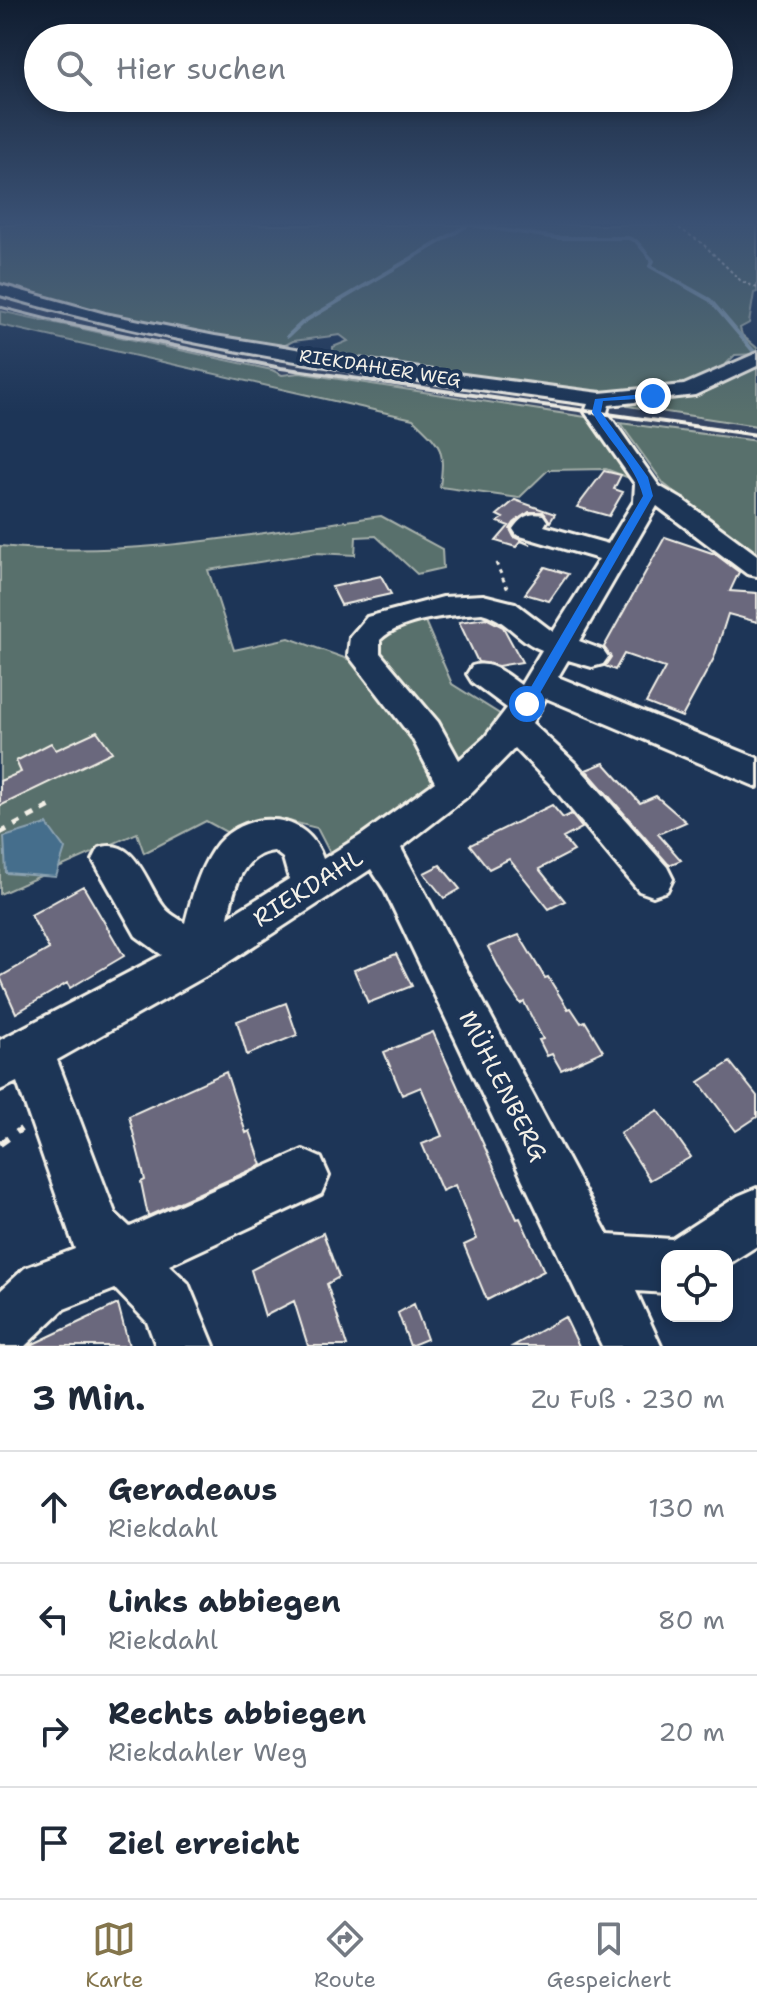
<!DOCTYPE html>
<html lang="de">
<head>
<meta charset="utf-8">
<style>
  :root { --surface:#fff; --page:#f2f2f3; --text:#1f2937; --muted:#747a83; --line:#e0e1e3; --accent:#84754c }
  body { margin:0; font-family:"Shantell Sans",sans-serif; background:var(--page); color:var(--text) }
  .controls { position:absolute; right:24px; bottom:24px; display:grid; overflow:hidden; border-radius:16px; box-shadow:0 4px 12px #0003 }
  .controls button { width:72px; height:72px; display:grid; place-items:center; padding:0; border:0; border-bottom:2px solid var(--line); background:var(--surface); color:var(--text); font:40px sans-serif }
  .stop { position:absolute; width:24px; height:24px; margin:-18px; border:6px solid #1a73e8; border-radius:50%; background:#fff }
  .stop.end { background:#1a73e8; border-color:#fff; box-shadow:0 2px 8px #0008 }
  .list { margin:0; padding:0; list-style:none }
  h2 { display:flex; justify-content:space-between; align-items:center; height:104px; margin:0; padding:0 32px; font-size:34px }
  h2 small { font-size:26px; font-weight:400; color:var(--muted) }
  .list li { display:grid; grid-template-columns:52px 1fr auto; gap:24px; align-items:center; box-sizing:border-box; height:112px; padding:0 32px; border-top:2px solid var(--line) }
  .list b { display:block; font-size:30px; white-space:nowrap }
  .list p { margin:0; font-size:26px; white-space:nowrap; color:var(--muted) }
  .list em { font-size:26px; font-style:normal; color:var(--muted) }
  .icon { flex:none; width:44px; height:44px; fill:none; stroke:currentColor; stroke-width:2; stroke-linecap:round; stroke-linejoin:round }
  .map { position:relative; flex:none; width:757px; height:1346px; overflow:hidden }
  .search { position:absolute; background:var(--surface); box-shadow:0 4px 12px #0003; left:24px; right:24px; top:24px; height:88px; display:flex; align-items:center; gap:20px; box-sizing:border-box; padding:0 28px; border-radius:44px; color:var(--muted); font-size:30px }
  .sheet { height:552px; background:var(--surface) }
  nav { display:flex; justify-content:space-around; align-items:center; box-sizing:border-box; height:112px; border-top:2px solid var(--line); background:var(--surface); font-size:22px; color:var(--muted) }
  nav a { display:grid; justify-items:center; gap:4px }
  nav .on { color:var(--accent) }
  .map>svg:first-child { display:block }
</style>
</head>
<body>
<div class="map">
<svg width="757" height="1346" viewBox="0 0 757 1346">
  <rect width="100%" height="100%" fill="#1d3557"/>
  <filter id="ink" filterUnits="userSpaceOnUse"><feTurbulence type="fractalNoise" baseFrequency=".0125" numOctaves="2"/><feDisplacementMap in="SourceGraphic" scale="16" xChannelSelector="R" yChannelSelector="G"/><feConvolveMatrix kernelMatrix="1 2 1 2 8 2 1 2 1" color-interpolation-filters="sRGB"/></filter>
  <g filter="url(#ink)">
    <!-- built -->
    <path fill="#344462" d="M 0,297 L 95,322 L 197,343 L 757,426 L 757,441 L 606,419 L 552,417 L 550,411 L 275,377 L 0,317 Z"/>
    <!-- green -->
    <path fill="#586f6c" stroke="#a6b0aa" stroke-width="2" d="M 0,225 L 757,225 L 757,292 L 754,293 L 749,323 L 740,328 L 742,335 L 757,348 L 757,354 L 735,355 L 727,363 L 726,368 L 672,390 L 640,393 L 524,386 L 358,362 L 333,354 L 333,347 L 348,341 L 340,335 L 293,341 L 278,349 L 122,319 L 0,286 Z
      M 0,311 L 272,370 L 282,375 L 300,373 L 592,418 L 637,481 L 606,469 L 548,470 L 519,498 L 440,487 C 445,447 442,447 413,419 L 0,325 Z
      M 757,365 L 757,426 L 627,406 L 628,402 L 665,399 L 715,388 Z
      M 620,423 L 757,441 L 757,557 L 664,484 Z
      M 381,516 L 442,549 L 443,568 L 417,574 L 376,536 L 356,537 L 355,555 L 316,553 L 208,570 L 234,650 L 289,638 L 353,661 L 445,777 L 332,857 L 317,828 L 277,818 L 228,833 L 206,821 L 144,853 L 137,833 L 0,894 L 0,546 C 128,559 254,534 381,516 Z
      M 421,612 L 452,684 L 514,723 L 455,786 L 365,637 Z"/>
    <!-- water -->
    <path fill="#456e8c" stroke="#8ba2b1" stroke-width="2" d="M 47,824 L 65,849 L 56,877 L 6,873 L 4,837 Z"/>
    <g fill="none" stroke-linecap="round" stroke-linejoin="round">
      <!-- stream -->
      <path stroke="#8ba2b1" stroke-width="4" d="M 470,225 L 557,238 L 628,238 L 636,241 L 653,261 L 650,266 L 710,300 L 755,353
        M 288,336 L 303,322 L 468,225"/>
    </g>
    <!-- building -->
    <path fill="#6a687d" stroke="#f4f1e8" stroke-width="2" d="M 604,471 L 621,475 L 614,489 L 623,492 L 609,516 L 577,507 Z
      M 515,500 L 555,514 L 550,522 L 543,512 L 529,512 L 514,523 L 510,529 L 514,537 L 531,545 L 521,541 L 516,547 L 496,541 L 509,526 L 498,522 L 503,518 L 497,515 Z
      M 665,537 L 715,554 L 739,572 L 730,591 L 757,593 L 757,622 L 728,614 L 714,658 L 682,717 L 646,703 L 665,668 L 624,654 L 615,670 L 605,666 L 611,657 L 604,647 Z
      M 545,567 L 568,574 L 549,601 L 525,594 Z
      M 381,576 L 391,594 L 341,605 L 332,587 Z
      M 486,618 L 503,627 L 522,662 L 498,666 L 478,662 L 459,622 Z
      M 97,731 L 112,752 L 0,806 L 0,781 L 21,772 L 16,761 L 51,743 L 56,750 Z
      M 604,763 L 640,803 L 656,796 L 686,822 L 658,834 L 681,860 L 669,865 L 586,770 Z
      M 552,805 L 563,818 L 571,814 L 582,828 L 563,838 L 574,851 L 539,869 L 565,901 L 549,909 L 509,859 L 489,869 L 470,845 Z
      M 440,865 L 460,889 L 444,898 L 424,873 Z
      M 83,886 L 124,956 L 70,988 L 67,983 L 16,1013 L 0,977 L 49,949 L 31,915 Z
      M 519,935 L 545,978 L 548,977 L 568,1009 L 571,1008 L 581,1023 L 585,1021 L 603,1051 L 561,1070 L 552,1054 L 547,1056 L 539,1040 L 543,1039 L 524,1002 L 521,1004 L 508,985 L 488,947 Z
      M 396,954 L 412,986 L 368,1003 L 354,970 Z
      M 286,1003 L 297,1035 L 247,1055 L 237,1021 Z
      M 433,1032 L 517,1219 L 520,1218 L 544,1271 L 487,1300 L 464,1245 L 477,1239 L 455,1185 L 442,1191 L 422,1144 L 442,1136 L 421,1087 L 402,1095 L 384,1052 Z
      M 730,1062 L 757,1096 L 757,1117 L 736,1131 L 699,1082 Z
      M 226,1072 L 246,1133 L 250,1131 L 262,1165 L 148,1216 L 141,1182 L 145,1180 L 129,1116 Z
      M 658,1110 L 691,1157 L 650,1180 L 620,1133 Z
      M 323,1233 L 339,1277 L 327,1284 L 347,1346 L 308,1346 L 294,1301 L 265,1316 L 251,1270 Z
      M 118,1304 L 129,1346 L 29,1346 L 31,1345 Z
      M 414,1304 L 427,1339 L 410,1346 L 398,1313 Z
      M 565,1317 L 579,1346 L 513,1346 Z"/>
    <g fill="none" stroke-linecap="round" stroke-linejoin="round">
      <!-- minor casing -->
      <g stroke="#f4f1e8" stroke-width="6">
        <path id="minor" d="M 0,285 L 105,314 L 215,336 L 426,370 L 600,393 L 684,385 L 757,353 L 757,366 L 695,395 L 609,405 L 607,412 L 659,486 L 683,500 L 757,555 L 757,576 L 747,574 L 657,506 L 579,641 L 603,650 L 608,657 L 603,664 L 592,667 L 568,660 L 558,677 L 757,758 L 757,787 L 546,698 L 532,723 L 576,764 L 667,867 L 673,879 L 667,891 L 653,896 L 639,891 L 550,784 L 515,748 L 468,796 L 401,848 L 608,1235 L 672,1239 L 738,1196 L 757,1188 L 757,1246 L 727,1265 L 727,1256 L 667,1256 L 667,1293 L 636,1291 L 661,1346 L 602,1346 L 384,889 L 371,869 L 215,971 L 57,1060 L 115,1213 L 130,1227 L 303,1150 L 321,1158 L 329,1176 L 321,1194 L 169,1265 L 188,1283 L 214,1346 L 156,1346 L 147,1322 L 115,1289 L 64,1309 L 25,1346 L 0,1346 L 0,1291 L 25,1268 L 75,1249 L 17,1082 L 0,1090 L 0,1040 L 162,955 L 136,936 L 93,860 L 99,848 C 136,836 145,883 164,907 C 169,914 178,918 185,923 C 192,896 200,865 218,843 C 249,808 308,812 323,859 L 363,834 L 435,782 L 412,738 L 348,655 L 350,637 L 367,617 L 443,597 L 483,595 L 515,603 L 553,632 L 599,559 L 517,535 L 513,529 C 521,517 529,512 543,515 L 547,521 L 544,526 L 608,544 L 634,501 L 635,484 L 585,412 L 588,404 C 390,377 192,351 0,295 ZM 482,613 C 508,620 519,642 542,650 L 521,685 C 505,674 492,660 472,666 L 467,674 L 472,682 L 507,708 L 485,737 L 459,760 L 438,722 L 380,653 L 380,640 C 402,618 453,615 482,613 ZM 274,851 L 283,858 L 289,879 L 228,917 C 234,889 242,854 274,851 Z"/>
      </g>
      <!-- path-far3 -->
      <path stroke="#f4f1e8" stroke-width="2" stroke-dasharray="3 3" stroke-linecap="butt" d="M 674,225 L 702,243 L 741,281 L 757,288"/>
      <!-- path-far2 -->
      <path stroke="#f4f1e8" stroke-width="3" stroke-dasharray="4 4" stroke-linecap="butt" d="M 496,563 L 508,590"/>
      <!-- path-far1 -->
      <path stroke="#f4f1e8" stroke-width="5" stroke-dasharray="8 8" stroke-linecap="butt" d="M 0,833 L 56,803"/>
      <!-- path -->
      <path stroke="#f4f1e8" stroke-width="6" stroke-dasharray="10 10" stroke-linecap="butt" d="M 0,1144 L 21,1129"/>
      <!-- minor -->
      <use href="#minor" fill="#1d3557" fill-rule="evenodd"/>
      <!-- rail-far1 -->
      <path stroke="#f4f1e8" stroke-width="3" d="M 0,307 L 63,323"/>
      <!-- rail -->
      <path stroke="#f4f1e8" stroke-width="4" d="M 55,321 L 281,368 L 757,435"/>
    </g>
  </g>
  <!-- sky -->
  <linearGradient id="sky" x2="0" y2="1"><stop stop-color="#101d30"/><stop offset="0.54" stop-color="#3a5174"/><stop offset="1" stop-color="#3a5174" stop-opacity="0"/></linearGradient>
  <rect width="757" height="413" fill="url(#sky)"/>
  <!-- route -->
  <path fill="#1a73e8" d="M 653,393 L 656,398 L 603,401 L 601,412 L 648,477 L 653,496 L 532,707 L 523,707 L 521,704 L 643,496 C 635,464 608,441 592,412 L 595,399 Z"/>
  <g text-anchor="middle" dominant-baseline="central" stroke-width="8" stroke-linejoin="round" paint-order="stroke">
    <!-- far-street labels -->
    <g font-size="18" fill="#f4f1e8" stroke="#1d3557">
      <text transform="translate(380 368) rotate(9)">RIEKDAHLER WEG</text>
    </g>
    <!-- near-street labels -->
    <g font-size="24" fill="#f4f1e8" stroke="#1d3557">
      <text transform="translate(308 888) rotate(-32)">RIEKDAHL</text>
      <text transform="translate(503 1086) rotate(63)">MÜHLENBERG</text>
    </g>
  </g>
</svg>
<div class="controls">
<button><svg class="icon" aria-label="locate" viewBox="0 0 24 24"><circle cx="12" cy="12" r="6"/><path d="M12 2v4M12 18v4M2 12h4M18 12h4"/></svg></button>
</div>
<div class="stop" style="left:527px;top:704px"></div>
<div class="stop end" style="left:653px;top:396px"></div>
<div class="search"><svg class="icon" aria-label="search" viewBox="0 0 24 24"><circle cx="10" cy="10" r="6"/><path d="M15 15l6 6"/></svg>Hier suchen</div>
</div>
<section class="sheet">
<h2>3 Min.<small>Zu Fuß · 230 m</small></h2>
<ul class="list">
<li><svg class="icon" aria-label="ahead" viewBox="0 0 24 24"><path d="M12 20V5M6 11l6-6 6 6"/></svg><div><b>Geradeaus</b><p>Riekdahl</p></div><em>130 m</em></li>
<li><svg class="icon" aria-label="left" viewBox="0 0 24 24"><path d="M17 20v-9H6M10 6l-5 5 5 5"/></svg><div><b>Links abbiegen</b><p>Riekdahl</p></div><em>80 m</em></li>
<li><svg class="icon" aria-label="right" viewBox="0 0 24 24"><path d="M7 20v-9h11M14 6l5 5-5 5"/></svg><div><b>Rechts abbiegen</b><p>Riekdahler Weg</p></div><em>20 m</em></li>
<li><svg class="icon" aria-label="arrive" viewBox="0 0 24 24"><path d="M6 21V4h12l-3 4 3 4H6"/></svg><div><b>Ziel erreicht</b></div></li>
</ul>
</section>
<nav>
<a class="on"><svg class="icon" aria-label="map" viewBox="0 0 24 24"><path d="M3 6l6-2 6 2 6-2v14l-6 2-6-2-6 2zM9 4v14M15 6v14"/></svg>Karte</a>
<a><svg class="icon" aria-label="directions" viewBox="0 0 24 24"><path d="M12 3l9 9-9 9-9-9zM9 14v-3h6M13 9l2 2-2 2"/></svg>Route</a>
<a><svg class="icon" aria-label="saved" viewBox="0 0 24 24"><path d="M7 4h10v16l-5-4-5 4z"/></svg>Gespeichert</a>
</nav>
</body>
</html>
